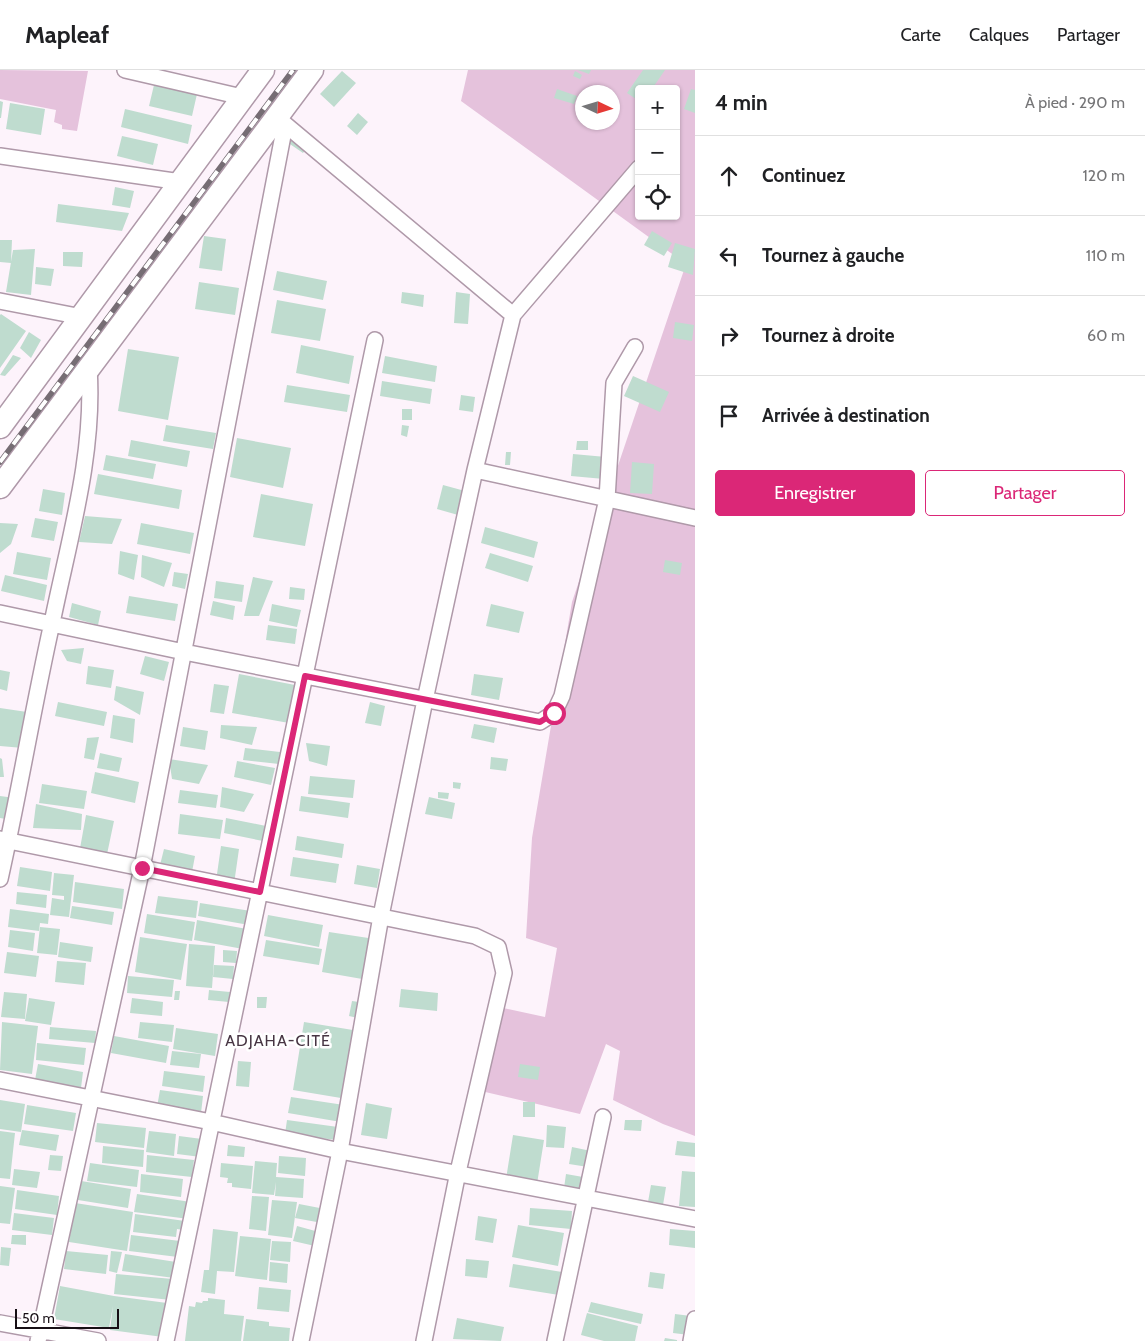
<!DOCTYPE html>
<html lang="fr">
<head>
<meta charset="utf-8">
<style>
  :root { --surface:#fff; --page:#f6f6f6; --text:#202124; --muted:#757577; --line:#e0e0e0; --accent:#db2777 }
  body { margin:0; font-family:Cabin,sans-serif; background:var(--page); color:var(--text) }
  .controls { position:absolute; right:15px; top:15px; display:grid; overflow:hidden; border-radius:5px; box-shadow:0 1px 4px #0004 }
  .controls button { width:45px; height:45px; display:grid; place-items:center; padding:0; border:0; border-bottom:1px solid var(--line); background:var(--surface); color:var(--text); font:25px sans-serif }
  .compass { position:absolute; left:575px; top:15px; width:45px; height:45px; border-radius:50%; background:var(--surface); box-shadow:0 1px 4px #0004; rotate:94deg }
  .scale { position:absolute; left:15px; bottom:12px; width:104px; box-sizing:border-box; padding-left:5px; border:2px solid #170f15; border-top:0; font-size:14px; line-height:18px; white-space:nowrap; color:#170f15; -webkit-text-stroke:4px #fff; paint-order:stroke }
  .stop { position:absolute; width:15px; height:15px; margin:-11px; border:4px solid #db2777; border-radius:50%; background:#fff }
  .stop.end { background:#db2777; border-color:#fff; box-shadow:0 1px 5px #0008 }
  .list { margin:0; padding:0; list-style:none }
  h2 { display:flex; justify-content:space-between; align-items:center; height:65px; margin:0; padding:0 20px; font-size:21px }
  h2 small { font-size:16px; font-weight:400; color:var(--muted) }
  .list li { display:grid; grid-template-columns:32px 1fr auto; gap:15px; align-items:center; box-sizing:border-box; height:80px; padding:0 20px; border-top:1px solid var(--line) }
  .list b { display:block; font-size:19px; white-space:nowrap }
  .list em { font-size:16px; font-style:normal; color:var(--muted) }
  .actions { display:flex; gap:10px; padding:15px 20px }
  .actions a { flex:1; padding:11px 0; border:1px solid var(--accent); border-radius:5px; text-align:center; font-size:18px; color:var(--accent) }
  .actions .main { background:var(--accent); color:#fff }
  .icon { flex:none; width:28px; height:28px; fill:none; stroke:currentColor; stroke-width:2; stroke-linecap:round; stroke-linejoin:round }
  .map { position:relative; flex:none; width:695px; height:1271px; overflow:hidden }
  header { display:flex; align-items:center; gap:30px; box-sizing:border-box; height:70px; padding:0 25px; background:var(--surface); border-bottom:1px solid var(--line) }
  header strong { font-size:24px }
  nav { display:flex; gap:28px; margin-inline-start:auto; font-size:18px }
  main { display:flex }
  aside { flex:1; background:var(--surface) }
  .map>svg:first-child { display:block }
</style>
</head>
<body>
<header>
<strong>Mapleaf</strong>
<nav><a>Carte</a><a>Calques</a><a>Partager</a></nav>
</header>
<main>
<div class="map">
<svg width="695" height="1271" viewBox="0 0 695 1271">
  <rect width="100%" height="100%" fill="#fdf3fb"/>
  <!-- green -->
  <path fill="#e5c2dc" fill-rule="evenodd" d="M 0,0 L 88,1 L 77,61 L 62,59 L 62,55 L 54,52 L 56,40 L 0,29 Z
    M 468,0 L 695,0 L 695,1066 L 663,1054 L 613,1030 L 620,981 L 606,974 L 580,1044 L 481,1021 L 499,937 L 545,947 L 557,878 L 526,868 L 532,768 L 572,532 L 686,194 L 461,31 ZM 639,19 L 676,19 L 676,146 L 639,146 ZM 582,22 L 612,22 L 612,52 L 582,52 Z"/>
  <!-- building -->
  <path fill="#bfdccf" d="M 578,0 L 591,0 L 589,4 Z
    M 643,0 L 665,0 L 652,19 L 639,19 L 639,31 L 627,23 Z
    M 342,1 L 356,13 L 334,37 L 320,24 Z
    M 575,1 L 582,5 L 580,9 L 573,6 Z
    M 154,15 L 197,24 L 192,46 L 149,36 Z
    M 557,19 L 577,26 L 574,34 L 554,28 Z
    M 691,19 L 695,20 L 695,43 L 684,39 Z
    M 0,31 L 3,32 L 1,48 L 0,48 Z
    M 10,33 L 45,39 L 41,65 L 6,59 Z
    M 125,39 L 192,55 L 188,74 L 121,57 Z
    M 358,43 L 368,52 L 357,65 L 347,56 Z
    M 293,57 L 312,71 L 303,83 L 284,70 Z
    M 122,66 L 158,74 L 153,95 L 117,86 Z
    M 115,117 L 134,121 L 130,138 L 112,135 Z
    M 58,134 L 129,143 L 122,161 L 56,152 Z
    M 652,161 L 672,173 L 664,186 L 644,175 Z
    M 204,166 L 226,169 L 222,201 L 199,198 Z
    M 0,170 L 12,170 L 11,193 L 0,192 Z
    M 675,173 L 695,179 L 693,205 L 668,197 Z
    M 35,179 L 31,225 L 6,222 L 13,180 Z
    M 63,182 L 83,182 L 82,197 L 63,196 Z
    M 36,197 L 54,199 L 51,216 L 35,214 Z
    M 277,201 L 327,211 L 323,230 L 273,220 Z
    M 199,212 L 239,218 L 235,245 L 195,239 Z
    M 402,222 L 424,225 L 423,237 L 401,233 Z
    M 456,222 L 470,224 L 468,254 L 454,253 Z
    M 277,230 L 326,239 L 320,271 L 271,263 Z
    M 1,244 L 26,261 L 0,298 L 0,245 Z
    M 675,252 L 694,255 L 692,271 L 673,268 Z
    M 29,262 L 41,270 L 31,288 L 20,278 Z
    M 301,275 L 354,286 L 349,314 L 296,303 Z
    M 128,279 L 179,287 L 168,350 L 118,341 Z
    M 13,285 L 21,288 L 5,306 L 0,305 Z
    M 385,286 L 437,296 L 435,312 L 382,303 Z
    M 633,306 L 669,322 L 660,342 L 624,326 Z
    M 382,311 L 432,319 L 430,334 L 380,326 Z
    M 287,315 L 350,325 L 347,342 L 284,332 Z
    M 461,325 L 475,327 L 473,342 L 459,340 Z
    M 402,339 L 412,339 L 412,350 L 402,350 Z
    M 166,355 L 216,363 L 213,379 L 163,371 Z
    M 402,355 L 409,356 L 407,367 L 401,365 Z
    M 237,368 L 291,378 L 283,418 L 230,407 Z
    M 131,370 L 190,381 L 187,397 L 128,386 Z
    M 577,371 L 588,371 L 588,380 L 576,380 Z
    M 506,382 L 511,382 L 510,395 L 505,395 Z
    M 573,384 L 606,387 L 604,409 L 571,406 Z
    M 106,385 L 156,394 L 153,409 L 103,400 Z
    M 632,392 L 654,394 L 652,424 L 630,423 Z
    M 98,404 L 182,420 L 179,439 L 94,424 Z
    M 443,415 L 465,421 L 458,445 L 437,439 Z
    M 43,419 L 65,423 L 62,445 L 39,441 Z
    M 261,424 L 313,434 L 305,476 L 253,467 Z
    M 85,446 L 122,449 L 112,474 L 79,472 Z
    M 35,448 L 58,452 L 54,471 L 31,467 Z
    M 0,453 L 18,454 L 11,474 L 0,483 Z
    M 141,453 L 194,463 L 190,484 L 137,474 Z
    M 485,457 L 538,472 L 534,488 L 481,473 Z
    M 120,481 L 138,485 L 134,510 L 118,504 Z
    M 17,482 L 51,488 L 47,510 L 13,504 Z
    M 490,483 L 533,496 L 528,512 L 485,498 Z
    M 142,485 L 172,493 L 164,517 L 141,507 Z
    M 665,490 L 682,493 L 680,505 L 663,502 Z
    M 174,502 L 188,504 L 185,519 L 172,516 Z
    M 5,505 L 47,515 L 44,531 L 1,521 Z
    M 253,507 L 273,511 L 259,546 L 244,546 Z
    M 216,511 L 244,515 L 242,532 L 214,528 Z
    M 290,517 L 305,519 L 304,530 L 289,529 Z
    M 129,526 L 178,534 L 175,551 L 126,543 Z
    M 213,531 L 235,536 L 233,550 L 210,545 Z
    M 72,533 L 101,541 L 98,555 L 69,547 Z
    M 272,534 L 301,540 L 297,557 L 269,551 Z
    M 491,534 L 524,542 L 519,563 L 486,556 Z
    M 268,555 L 297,559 L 295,574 L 266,570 Z
    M 84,578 L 81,594 L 67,591 L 61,580 Z
    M 145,586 L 169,592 L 164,611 L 140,604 Z
    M 88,596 L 114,600 L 111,618 L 86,614 Z
    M 0,600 L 10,602 L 7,621 L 0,619 Z
    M 239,604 L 295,615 L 289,653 L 232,643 Z
    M 474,604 L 503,608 L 499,630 L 471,625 Z
    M 214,614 L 229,616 L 224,644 L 210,642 Z
    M 116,616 L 144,622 L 140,645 L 114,630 Z
    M 58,632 L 107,642 L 104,656 L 55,646 Z
    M 370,632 L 385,636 L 381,656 L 365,653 Z
    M 0,638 L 27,642 L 23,678 L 0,676 Z
    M 113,645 L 135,649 L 133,673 L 110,668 Z
    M 474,654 L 497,658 L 494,673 L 471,668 Z
    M 221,655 L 257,657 L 252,675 L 220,668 Z
    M 183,657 L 208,661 L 205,680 L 180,676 Z
    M 99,667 L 94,690 L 84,688 L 87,668 Z
    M 306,673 L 330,676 L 327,696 L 309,691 Z
    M 245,678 L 280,682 L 279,694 L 243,690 Z
    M 100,683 L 122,688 L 119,702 L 97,698 Z
    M 491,687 L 508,689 L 506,701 L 490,699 Z
    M 0,688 L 2,689 L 4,707 L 0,707 Z
    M 169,689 L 208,695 L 199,714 L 172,709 Z
    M 237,691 L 275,698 L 271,715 L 234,707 Z
    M 95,702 L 139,712 L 135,733 L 91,723 Z
    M 310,706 L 355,710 L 353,728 L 308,724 Z
    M 453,712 L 461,713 L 460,719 L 453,718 Z
    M 42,714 L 87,721 L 84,739 L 39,733 Z
    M 222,717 L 254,724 L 244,742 L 220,737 Z
    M 180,720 L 218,725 L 216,738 L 178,733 Z
    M 438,722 L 449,723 L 448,729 L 438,728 Z
    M 0,726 L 15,728 L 12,750 L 0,748 Z
    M 301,726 L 350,733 L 348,748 L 299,741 Z
    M 429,727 L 455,733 L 452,749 L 425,744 Z
    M 36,734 L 82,744 L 81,760 L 33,758 Z
    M 180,744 L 223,750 L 220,769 L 178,764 Z
    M 86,745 L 114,751 L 106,789 L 79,784 Z
    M 226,748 L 266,756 L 263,771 L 224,763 Z
    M 297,766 L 344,774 L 342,788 L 295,780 Z
    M 221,776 L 239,779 L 234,814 L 216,811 Z
    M 164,779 L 195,786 L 192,802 L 160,795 Z
    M 293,787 L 339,794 L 336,813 L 290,806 Z
    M 357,795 L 380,799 L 377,818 L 354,814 Z
    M 20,797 L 52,802 L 50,821 L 17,816 Z
    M 54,803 L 74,805 L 69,847 L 50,845 L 52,828 L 64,830 L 64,826 L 52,825 Z
    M 75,812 L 124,819 L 122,839 L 73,832 Z
    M 17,822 L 47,825 L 46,838 L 16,834 Z
    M 158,826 L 198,831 L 196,848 L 155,843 Z
    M 200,833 L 251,841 L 249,855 L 198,846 Z
    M 72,836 L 114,842 L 112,855 L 70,848 Z
    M 10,839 L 49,844 L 48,854 L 40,853 L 39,861 L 8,857 Z
    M 147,844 L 195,852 L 192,871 L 144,863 Z
    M 268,845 L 323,855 L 319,877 L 264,866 Z
    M 197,850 L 247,859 L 243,879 L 194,870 Z
    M 40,857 L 60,859 L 57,885 L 37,883 Z
    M 10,860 L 35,863 L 33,881 L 8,877 Z
    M 329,862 L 375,869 L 368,910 L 322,902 Z
    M 140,867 L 187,874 L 181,910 L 135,902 Z
    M 266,870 L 322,879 L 319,895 L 263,886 Z
    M 60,872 L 93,877 L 91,892 L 58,887 Z
    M 189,874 L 215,876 L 212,918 L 186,916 Z
    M 223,880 L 237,881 L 236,893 L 223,892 Z
    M 7,882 L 39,886 L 36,907 L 4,903 Z
    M 57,891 L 86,893 L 84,915 L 55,912 Z
    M 214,895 L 234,896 L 233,909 L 213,907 Z
    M 128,906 L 174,910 L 172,927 L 127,923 Z
    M 401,919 L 438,923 L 437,941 L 399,937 Z
    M 209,920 L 230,922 L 229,932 L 208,930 Z
    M 175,921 L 180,921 L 179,930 L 174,930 Z
    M 4,922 L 27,924 L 25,949 L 1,947 Z
    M 257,927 L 267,927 L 266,938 L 257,938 Z
    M 29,928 L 55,932 L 51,955 L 25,951 Z
    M 132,928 L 163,932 L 162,946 L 130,943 Z
    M 352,931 L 366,933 L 362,949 L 349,946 Z
    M 2,952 L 38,956 L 32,1004 L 0,1000 Z
    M 140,952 L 174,955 L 172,972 L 138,968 Z
    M 304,952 L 359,961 L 347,1029 L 293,1020 Z
    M 50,957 L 96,961 L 95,973 L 49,969 Z
    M 176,958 L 218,964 L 215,986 L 173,979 Z
    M 114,966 L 169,976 L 166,993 L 111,983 Z
    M 37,973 L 86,978 L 84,995 L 36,990 Z
    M 172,981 L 201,984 L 199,998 L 170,995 Z
    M 238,991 L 251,992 L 249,1017 L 236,1016 Z
    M 38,994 L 83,1002 L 81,1018 L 35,1010 Z
    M 520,994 L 540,997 L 538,1010 L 518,1007 Z
    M 164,1001 L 205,1006 L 203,1022 L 162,1016 Z
    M 160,1020 L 203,1026 L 201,1043 L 157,1037 Z
    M 291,1027 L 344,1035 L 341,1052 L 288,1043 Z
    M 0,1030 L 25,1034 L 21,1062 L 0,1059 Z
    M 523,1032 L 535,1032 L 535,1047 L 523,1047 Z
    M 366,1033 L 392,1038 L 387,1069 L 361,1065 Z
    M 27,1035 L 76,1043 L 73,1061 L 24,1054 Z
    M 287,1050 L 338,1057 L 337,1070 L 285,1064 Z
    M 625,1050 L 642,1050 L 641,1061 L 624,1060 Z
    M 97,1053 L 146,1058 L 144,1078 L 95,1072 Z
    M 547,1055 L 566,1057 L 564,1078 L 546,1077 Z
    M 22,1060 L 59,1065 L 56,1081 L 19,1075 Z
    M 0,1061 L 15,1063 L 10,1109 L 0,1108 Z
    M 149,1061 L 176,1064 L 174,1086 L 146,1082 Z
    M 513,1065 L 544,1070 L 537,1114 L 506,1109 Z
    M 179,1066 L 202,1069 L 201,1087 L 177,1084 Z
    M 677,1071 L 695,1073 L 695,1087 L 675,1085 Z
    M 228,1075 L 245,1077 L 244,1087 L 227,1086 Z
    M 103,1076 L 144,1080 L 143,1097 L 102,1093 Z
    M 572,1077 L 591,1081 L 588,1097 L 569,1094 Z
    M 50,1085 L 63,1086 L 61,1101 L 48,1100 Z
    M 147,1085 L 194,1090 L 192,1107 L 146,1102 Z
    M 279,1086 L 306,1088 L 305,1106 L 278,1103 Z
    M 255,1091 L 277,1093 L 276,1107 L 304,1109 L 303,1128 L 275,1126 L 276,1112 L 274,1125 L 252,1123 Z
    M 90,1093 L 139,1100 L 137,1117 L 87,1111 Z
    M 221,1093 L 253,1096 L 251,1119 L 232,1117 L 232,1113 L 227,1113 L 228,1108 L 220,1107 Z
    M 14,1099 L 40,1102 L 37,1118 L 12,1115 Z
    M 682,1101 L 695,1102 L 695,1137 L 679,1136 Z
    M 141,1104 L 183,1109 L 181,1127 L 140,1122 Z
    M 566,1104 L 583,1107 L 581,1120 L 564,1118 Z
    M 81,1111 L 131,1119 L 128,1138 L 78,1130 Z
    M 651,1115 L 666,1117 L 663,1135 L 648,1132 Z
    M 0,1116 L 15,1118 L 10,1154 L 0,1153 Z
    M 17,1120 L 59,1126 L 57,1145 L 15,1139 Z
    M 137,1124 L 191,1132 L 189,1149 L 134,1142 Z
    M 252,1126 L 269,1127 L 266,1161 L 249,1159 Z
    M 272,1130 L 297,1132 L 292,1168 L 268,1165 Z
    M 75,1133 L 133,1142 L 127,1181 L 69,1172 Z
    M 299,1134 L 325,1139 L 322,1153 L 295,1148 Z
    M 530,1138 L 572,1141 L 571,1159 L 529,1155 Z
    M 14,1143 L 54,1148 L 52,1165 L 12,1160 Z
    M 135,1144 L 185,1151 L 183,1160 L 177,1159 L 176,1167 L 133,1162 Z
    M 478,1146 L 497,1149 L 493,1173 L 475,1170 Z
    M 518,1155 L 564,1163 L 558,1196 L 512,1187 Z
    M 297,1156 L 319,1162 L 315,1176 L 293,1171 Z
    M 213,1159 L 238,1162 L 234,1202 L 217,1201 L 215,1224 L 201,1222 L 204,1200 L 209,1200 Z
    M 670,1159 L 695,1161 L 695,1178 L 669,1175 Z
    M 12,1165 L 26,1165 L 26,1175 L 11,1174 Z
    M 131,1165 L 180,1171 L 178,1187 L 129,1181 Z
    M 240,1166 L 271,1169 L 267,1210 L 235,1206 Z
    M 272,1171 L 291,1172 L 290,1192 L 270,1190 Z
    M 1,1177 L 11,1178 L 9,1196 L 0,1195 Z
    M 66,1181 L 108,1185 L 106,1204 L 64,1199 Z
    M 111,1181 L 122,1182 L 117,1203 L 109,1201 Z
    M 125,1184 L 176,1192 L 174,1208 L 122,1201 Z
    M 466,1189 L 489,1191 L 487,1208 L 465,1206 Z
    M 270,1192 L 288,1194 L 287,1213 L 269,1211 Z
    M 513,1194 L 562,1202 L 559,1225 L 509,1217 Z
    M 650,1202 L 665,1204 L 663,1219 L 648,1217 Z
    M 116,1204 L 173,1209 L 171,1230 L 114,1224 Z
    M 60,1216 L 114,1226 L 167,1233 L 163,1267 L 110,1260 L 113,1236 L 109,1258 L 54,1249 Z
    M 259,1217 L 291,1220 L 289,1242 L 257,1239 Z
    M 208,1228 L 225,1230 L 224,1244 L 244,1246 L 241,1271 L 185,1271 L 189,1236 L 195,1237 L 196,1232 L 202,1233 L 203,1231 L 208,1231 Z
    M 591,1232 L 643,1244 L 641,1254 L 588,1242 Z
    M 587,1243 L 638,1256 L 635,1271 L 604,1271 L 581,1265 Z
    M 675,1244 L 691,1246 L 689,1265 L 673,1263 Z
    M 457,1248 L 504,1257 L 501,1271 L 453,1269 Z
    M 246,1249 L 269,1252 L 269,1256 L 290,1258 L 289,1271 L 243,1271 Z
    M 665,1268 L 677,1270 L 677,1271 L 664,1271 Z"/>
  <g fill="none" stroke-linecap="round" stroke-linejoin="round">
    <!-- street casing -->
    <g stroke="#af99a9" stroke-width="18">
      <path id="street" d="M 125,0 L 242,27
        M 280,50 L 513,245
        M 0,86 L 181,112
        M 0,231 L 82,247
        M 475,400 L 695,448
        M 0,543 L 184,582 L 540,652 L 554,643 L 562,626 L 607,429 L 614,313 L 635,277
        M 0,769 L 475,866 L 498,877 L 504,903 L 458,1102 L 424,1271
        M 0,809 C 19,724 33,638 52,553 C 69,469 95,384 89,298
        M 0,1010 L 211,1052 L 340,1081 L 695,1149
        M 0,1253 L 98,1271
        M 38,1271 L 142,798 L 285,55
        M 166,1271 L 375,270
        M 301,1271 L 340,1081 L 381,846 L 425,630 L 475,400 L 513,245 L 639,98
        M 555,1271 L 603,1047
        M 691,1271 L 695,1249"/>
    </g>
    <!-- secondary casing -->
    <g stroke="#af99a9" stroke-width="25">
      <path id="secondary" d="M 0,357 L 263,0
        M 0,417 L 312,0"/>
    </g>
    <!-- street -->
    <use href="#street" stroke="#fff" stroke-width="15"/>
    <!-- secondary -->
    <use href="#secondary" stroke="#fff" stroke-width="22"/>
    <!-- rail casing -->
    <g stroke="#766d74" stroke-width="5.5">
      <path id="rail" d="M 0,392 L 293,0"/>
    </g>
    <!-- rail -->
    <use href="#rail" stroke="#fff" stroke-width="4" stroke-dasharray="11" stroke-linecap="butt"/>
  </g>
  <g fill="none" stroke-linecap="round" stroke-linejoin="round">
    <!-- route -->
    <path stroke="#db2777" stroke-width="6" d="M 142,798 L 260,822 L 305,606 L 540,652 L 554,643"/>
  </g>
  <g text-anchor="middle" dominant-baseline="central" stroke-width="5" stroke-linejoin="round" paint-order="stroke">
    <!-- neighbourhood labels -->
    <g font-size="16" letter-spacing="1" fill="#473543" stroke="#fff">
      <text x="278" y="970">ADJAHA-CITÉ</text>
    </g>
  </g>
</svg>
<div class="controls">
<button>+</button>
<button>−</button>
<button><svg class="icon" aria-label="locate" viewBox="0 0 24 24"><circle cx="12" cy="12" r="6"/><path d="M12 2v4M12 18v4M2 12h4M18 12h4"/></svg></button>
</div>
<svg class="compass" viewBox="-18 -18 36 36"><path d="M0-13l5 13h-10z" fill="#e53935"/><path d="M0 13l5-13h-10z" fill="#757577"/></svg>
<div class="scale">50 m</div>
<div class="stop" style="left:554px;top:643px"></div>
<div class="stop end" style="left:142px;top:798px"></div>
</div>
<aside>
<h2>4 min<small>À pied · 290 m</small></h2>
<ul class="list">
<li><svg class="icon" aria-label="ahead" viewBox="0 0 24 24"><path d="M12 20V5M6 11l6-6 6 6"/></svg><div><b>Continuez</b></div><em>120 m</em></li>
<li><svg class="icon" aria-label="left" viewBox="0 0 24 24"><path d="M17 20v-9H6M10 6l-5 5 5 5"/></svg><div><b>Tournez à gauche</b></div><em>110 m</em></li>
<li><svg class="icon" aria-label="right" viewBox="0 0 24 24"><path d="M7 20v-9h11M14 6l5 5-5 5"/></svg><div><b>Tournez à droite</b></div><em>60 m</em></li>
<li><svg class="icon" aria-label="arrive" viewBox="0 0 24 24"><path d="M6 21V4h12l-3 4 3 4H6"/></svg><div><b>Arrivée à destination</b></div></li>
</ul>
<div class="actions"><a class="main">Enregistrer</a><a>Partager</a></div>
</aside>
</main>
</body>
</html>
